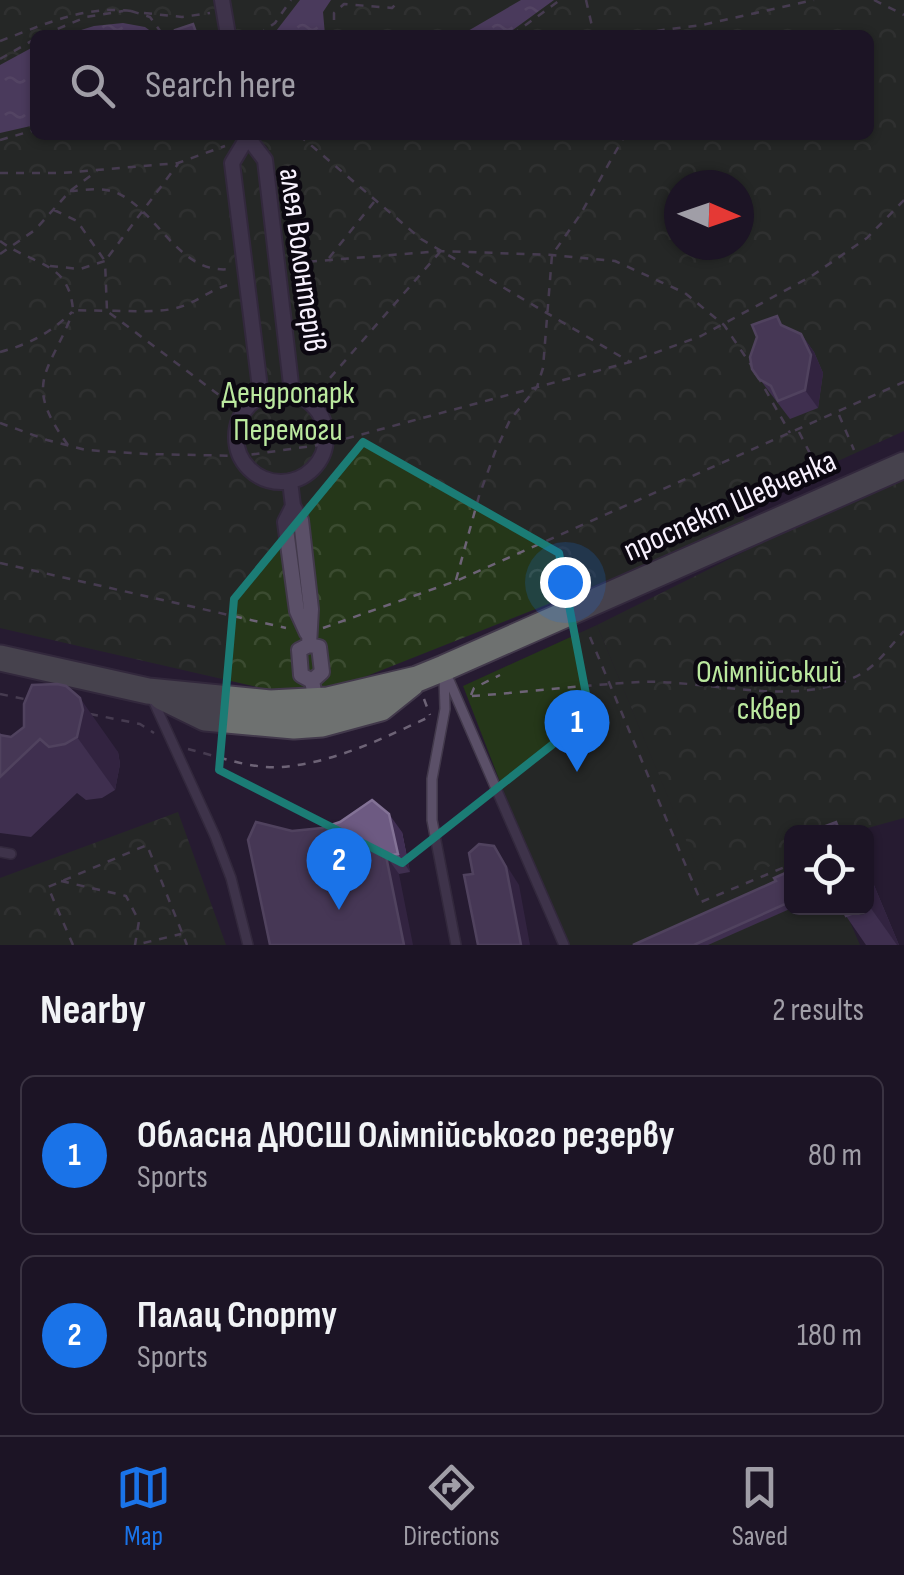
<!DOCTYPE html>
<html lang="en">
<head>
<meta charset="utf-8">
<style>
  :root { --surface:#1c1425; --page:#251d2d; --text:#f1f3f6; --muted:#a09ea7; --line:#3a3342; --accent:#1a73e8 }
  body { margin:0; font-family:"Sofia Sans Condensed",sans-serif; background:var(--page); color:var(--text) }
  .controls { position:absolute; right:30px; bottom:30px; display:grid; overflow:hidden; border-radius:15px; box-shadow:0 2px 8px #0004 }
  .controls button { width:90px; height:90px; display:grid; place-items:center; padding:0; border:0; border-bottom:2px solid var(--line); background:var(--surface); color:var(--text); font:50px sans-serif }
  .compass { position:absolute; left:664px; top:170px; width:90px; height:90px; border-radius:50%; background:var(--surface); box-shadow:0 2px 8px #0004; rotate:92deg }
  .you { position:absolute; left:565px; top:582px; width:35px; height:35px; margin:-25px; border:8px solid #fff; border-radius:50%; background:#1a73e8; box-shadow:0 0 0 15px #1a73e833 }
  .badge { display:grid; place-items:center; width:65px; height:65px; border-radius:50%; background:var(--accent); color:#fff; font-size:32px; font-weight:700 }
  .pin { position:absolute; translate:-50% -82px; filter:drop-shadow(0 2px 5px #0008) }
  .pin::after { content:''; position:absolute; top:52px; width:35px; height:30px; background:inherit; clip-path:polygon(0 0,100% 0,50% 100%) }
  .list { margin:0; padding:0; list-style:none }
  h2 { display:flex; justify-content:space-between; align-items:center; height:130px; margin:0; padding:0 40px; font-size:42px }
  h2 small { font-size:32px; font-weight:400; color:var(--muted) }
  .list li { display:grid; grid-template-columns:65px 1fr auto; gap:30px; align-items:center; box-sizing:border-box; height:160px; margin:0 20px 20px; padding:0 20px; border:2px solid var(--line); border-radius:15px }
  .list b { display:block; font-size:38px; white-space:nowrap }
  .list p { margin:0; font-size:32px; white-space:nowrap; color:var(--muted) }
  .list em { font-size:32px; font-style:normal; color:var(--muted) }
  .icon { flex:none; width:55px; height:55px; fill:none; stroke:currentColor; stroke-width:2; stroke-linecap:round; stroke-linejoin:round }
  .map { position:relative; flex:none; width:904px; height:945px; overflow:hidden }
  .search { position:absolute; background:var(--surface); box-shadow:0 2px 8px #0004; left:30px; right:30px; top:30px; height:110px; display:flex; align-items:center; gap:25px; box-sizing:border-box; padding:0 35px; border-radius:15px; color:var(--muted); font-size:38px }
  .sheet { height:490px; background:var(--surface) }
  nav { display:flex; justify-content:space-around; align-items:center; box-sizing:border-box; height:140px; border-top:2px solid var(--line); background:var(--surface); font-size:28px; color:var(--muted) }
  nav a { display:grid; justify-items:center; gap:5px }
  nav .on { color:var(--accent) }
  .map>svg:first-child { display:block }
</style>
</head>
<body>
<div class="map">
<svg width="904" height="945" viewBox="0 0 904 945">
  <defs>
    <pattern id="park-crowns" width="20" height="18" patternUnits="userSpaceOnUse" patternTransform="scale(2.5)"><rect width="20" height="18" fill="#253719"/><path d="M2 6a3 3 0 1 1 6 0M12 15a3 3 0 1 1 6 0" fill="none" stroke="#3b4b30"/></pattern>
    <pattern id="water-ripples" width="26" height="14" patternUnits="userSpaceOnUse" patternTransform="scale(2.5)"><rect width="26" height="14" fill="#776090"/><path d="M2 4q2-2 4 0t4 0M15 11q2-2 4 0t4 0" fill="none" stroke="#8b77a1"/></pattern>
  </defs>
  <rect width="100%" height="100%" fill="#261b31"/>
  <!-- park -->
  <path fill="url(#park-crowns)" fill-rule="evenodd" d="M 0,0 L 904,0 L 904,431 L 739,506 L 747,525 L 309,699 L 0,628 ZM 35,35 L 869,35 L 869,135 L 35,135 ZM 679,185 L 739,185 L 739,245 L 679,245 Z
    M 904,472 L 904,818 L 853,832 L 792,832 L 791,858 L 707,892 L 597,625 Z
    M 178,812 L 226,945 L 0,945 L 0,878 Z"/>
  <!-- pitch -->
  <path fill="#253719" d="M 597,625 L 707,891 L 791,858 L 792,908 L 844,908 L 860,945 L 563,945 L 463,686 Z"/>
  <!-- water -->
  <path fill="url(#water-ripples)" d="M 300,0 L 331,0 L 323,12 L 325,35 L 273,35 Z
    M 521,0 L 554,0 L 506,35 L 461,35 Z
    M 123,23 L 145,27 L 156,35 L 65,35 L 94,26 Z
    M 35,46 L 35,125 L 0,133 L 0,65 Z"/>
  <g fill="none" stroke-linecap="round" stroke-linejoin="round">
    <!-- service casing -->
    <g stroke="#42394b" stroke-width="12">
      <path id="service" d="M 445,671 L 564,945
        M 444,676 L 445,709 L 432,779 L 432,820 L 456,945
        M 152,698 L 215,836 L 231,878 L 248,945
        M 0,852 L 11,854"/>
    </g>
    <!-- pedestrian casing -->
    <g stroke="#42394b" stroke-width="18">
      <path id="pedestrian" d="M 222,0 L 228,35
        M 246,135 L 265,160 L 292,393
        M 247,138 L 232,163 L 261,396
        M236 437a45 45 0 1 1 90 0a45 45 0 1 1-90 0Z
        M 290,481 L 293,506 L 301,520 L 311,609 L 309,645
        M 293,506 L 285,522 L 297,611 L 307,633
        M 309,645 L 299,650 L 301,675 L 312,681 L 314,691
        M 309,645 L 319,647 L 322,672 L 312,681"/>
    </g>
    <!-- secondary casing -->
    <g stroke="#42394b" stroke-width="29">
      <path id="secondary" d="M 0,658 L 148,691 L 270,703 L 328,700 L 417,679 L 444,668 L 904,465
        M 162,697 L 205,718 L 294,726 L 322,724 L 381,708 L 411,684"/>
    </g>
    <!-- path -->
    <path stroke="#6d6376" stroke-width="2.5" stroke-dasharray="8 8" stroke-linecap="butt" d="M 586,0 L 594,35
      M 874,0 L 904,15
      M 131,11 L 150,17 L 163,35
      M 144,13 L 182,17 L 210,13
      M 334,20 L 334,13 L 344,4 L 392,8 L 400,0
      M 43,35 L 86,17 L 123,11
      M 258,35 L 275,23 L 291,0
      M 512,35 L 560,0
      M 625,35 L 702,25 L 814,0
      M 0,41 C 43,25 85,5 131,11
      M 0,59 L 35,39
      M 299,135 L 421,239 L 630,362
      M 0,140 L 35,130
      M 0,173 L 62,173 L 178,163 L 225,146
      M 70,191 C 85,190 103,187 117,193 C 158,211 179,275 230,269
      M 54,210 L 77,221 L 105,261 L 178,164
      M 0,241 C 34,266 69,261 73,310 L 107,311 L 243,413
      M 0,254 L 35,230 L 70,191 L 97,171
      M 329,258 L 374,202
      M 293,263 L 441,251 L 552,255 L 615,261 L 685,293 L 724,325 L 753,368
      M 50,266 L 80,269 L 105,261 L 107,311 C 132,310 164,315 188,304 C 204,297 214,288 232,284
      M 0,352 C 30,344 50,333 72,312
      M 757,375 L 790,433
      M 309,402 L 440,252
      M 839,415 L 854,450
      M 0,423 L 47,440 L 86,450 L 148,454 L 241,456 L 326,444 L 630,362 L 701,336 L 810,277 L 867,238 L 904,200
      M 799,432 L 817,467
      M 68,445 C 22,382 49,374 73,312
      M 0,563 L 286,628
      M 456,580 L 479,496 L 495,452 L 510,420 L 537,387 L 543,368 L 552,255 L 580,215 L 625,135
      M 323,628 L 456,581 L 904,382
      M 590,637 L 701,902 L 792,864
      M 0,694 L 29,700
      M 471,695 L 474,688 L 500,675
      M 472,696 C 528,692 584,685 640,682 C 710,679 805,712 867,670 C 881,660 893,643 904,631
      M 424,699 L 430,715
      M 90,714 L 140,724 L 154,733
      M 188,749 C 217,756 250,769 280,767 C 331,764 384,738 429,717
      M 61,881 L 126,896 L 139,921 L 135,945 L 181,934
      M 73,945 L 48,887 L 147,845 L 187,945"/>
    <!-- service -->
    <use href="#service" stroke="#5b5068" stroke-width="9"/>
    <!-- pedestrian -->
    <use href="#pedestrian" stroke="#5b5068" stroke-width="14"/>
    <!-- secondary -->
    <use href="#secondary" stroke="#6e7170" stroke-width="25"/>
  </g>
  <!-- wall -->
  <path fill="#5d4873" d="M 785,327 L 801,334 L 814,352 L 823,373 L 818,408 L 790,419 L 752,369 Z
    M 24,704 L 118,752 L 120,764 L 115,790 L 102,798 L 86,800 L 77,793 L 31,837 L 0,833 L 0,733 L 2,735 L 11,737 L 24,727 Z
    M 322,828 L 402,832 L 410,872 L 399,874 L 292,831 Z
    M 866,866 L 899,945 L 866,945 L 846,916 L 866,908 Z
    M 792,870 L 792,908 L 708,945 L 633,945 L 776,881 Z"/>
  <!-- shaded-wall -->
  <path fill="#402e53" d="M 801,334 L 814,352 L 823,373 L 818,408 L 805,390 Z
    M 80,698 L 118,752 L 120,764 L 115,790 L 77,737 Z
    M 389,814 L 402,832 L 410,872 L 398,854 Z
    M 494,846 L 519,885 L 530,945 L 521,945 Z
    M 386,856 L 399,874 L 413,945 L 404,945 Z
    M 866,866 L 899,945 L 897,945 L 870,907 L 866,898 Z"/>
  <!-- building -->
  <path fill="#6d5a82" stroke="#837296" stroke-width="2.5" d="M 193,24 L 197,35 L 176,35 L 175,30 Z
    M 777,316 L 781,325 L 801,334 L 811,355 L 805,390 L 778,401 L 771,386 L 759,379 L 752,369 L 750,357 L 757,337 L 752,325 Z
    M 57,684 L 66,686 L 80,698 L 83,710 L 77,737 L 65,744 L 49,747 L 40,739 L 0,777 L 0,735 L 11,737 L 24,727 L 24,704 L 32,685 Z
    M 372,800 L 389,814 L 398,854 L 386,856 L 404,945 L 270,945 L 248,840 L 256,822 L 292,831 L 322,828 L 340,822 Z
    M 836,822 L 840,832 L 825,832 L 823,827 Z
    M 479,844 L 494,846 L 506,867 L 521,945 L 478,945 L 464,875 L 473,874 L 469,853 Z
    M 792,870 L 792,901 L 694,945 L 633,945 L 776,881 L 774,878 Z
    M 866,898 L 870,907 L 846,916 L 842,908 L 866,908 Z"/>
  <!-- marked area -->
  <path d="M0 0H904V945H0ZM 363,442 L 559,553 L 590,715 L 402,863 L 219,770 L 234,599 Z" fill="#261b31" fill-opacity=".55" fill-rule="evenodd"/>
  <path fill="none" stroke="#1b7c75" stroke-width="8" stroke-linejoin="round" d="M 363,442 L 559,553 L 590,715 L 402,863 L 219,770 L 234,599 Z"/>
  <g text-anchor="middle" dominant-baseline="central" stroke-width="9" stroke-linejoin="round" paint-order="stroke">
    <!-- street labels -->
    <g font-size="32" fill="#f8f2fe" stroke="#0c0811">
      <text transform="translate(302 260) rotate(82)">алея Волонтерів</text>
      <text transform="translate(730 506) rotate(-24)">проспект Шевченка</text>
    </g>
    <!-- park labels -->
    <g font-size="32" fill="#bbe99f" stroke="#0c0811">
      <text x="288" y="393">Дендропарк<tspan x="288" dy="37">Перемоги</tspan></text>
      <text x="769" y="672">Олімпійський<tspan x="769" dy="37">сквер</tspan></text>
    </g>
  </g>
</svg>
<div class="controls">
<button><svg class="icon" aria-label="locate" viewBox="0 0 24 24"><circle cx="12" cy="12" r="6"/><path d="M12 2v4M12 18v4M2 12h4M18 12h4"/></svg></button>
</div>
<svg class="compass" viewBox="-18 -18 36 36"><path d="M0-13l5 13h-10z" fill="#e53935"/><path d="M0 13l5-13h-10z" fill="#a09ea7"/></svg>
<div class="you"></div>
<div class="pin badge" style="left:577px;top:772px">1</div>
<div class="pin badge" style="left:339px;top:910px">2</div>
<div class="search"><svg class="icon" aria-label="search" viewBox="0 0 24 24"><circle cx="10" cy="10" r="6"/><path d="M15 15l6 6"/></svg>Search here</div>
</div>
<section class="sheet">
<h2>Nearby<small>2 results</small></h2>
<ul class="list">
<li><span class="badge">1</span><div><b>Обласна ДЮСШ Олімпійського резерву</b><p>Sports</p></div><em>80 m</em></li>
<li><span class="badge">2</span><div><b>Палац Спорту</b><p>Sports</p></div><em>180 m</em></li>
</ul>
</section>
<nav>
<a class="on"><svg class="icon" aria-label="map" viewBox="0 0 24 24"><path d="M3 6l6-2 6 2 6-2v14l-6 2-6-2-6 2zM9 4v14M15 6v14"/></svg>Map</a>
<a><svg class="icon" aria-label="directions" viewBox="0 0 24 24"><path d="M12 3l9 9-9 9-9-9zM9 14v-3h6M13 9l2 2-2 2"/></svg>Directions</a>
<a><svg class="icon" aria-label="saved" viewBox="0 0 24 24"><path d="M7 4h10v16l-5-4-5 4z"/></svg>Saved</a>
</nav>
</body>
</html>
